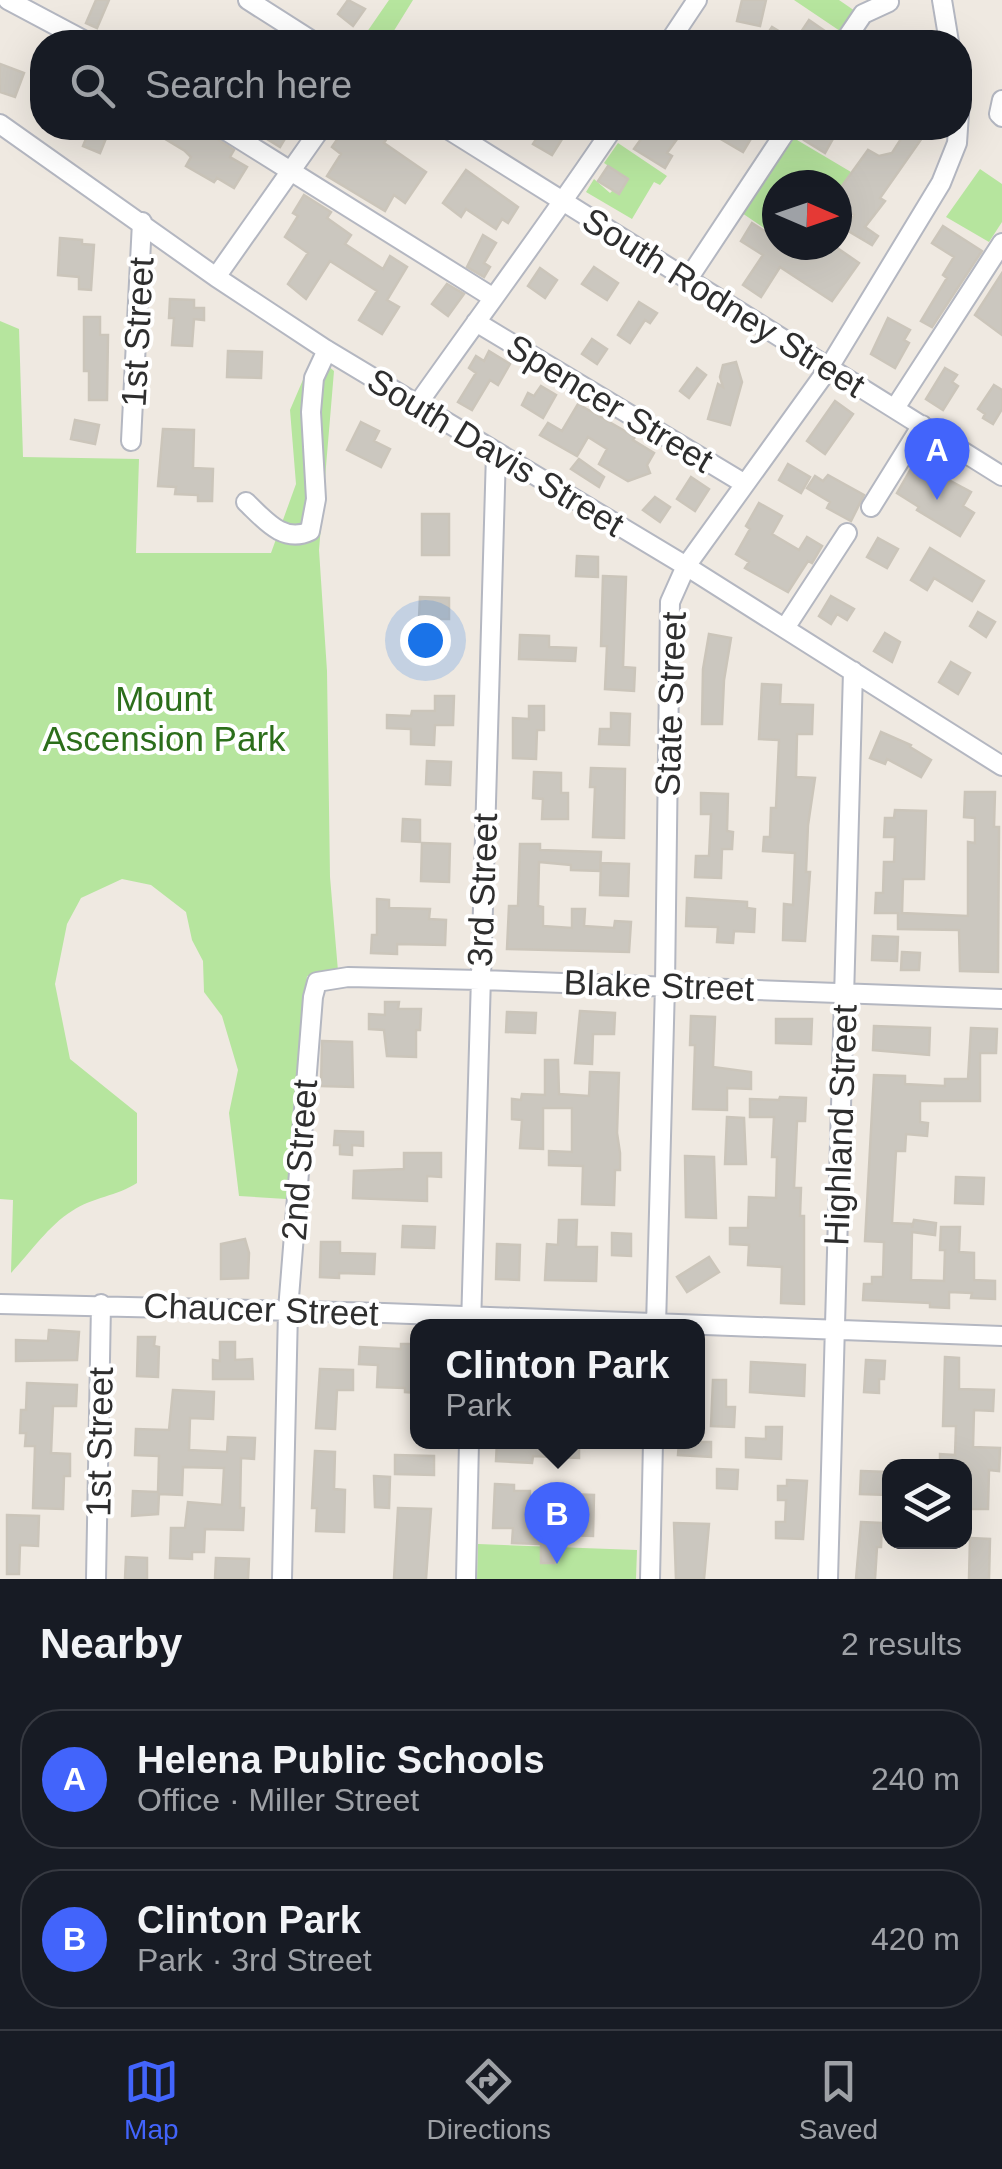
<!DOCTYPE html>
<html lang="en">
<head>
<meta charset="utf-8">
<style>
  :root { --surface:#171b24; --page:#242831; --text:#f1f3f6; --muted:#9ea1a6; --line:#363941; --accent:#4264fb }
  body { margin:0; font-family:Arial,sans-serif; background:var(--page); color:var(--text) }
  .controls { position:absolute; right:30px; bottom:30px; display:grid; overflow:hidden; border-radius:20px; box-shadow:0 10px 40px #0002 }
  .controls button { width:90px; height:90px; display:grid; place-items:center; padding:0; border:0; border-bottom:2px solid var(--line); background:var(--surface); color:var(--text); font:50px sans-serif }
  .compass { position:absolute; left:762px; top:170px; width:90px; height:90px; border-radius:50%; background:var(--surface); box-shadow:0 10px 40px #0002; rotate:92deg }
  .you { position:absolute; left:425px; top:640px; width:35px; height:35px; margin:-25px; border:8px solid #fff; border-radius:50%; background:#1a73e8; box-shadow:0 0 0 15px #1a73e833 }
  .badge { display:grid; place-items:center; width:65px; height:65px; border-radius:50%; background:var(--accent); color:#fff; font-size:32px; font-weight:700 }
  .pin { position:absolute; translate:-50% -82px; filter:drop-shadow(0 2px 5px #0008) }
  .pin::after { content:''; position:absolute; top:52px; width:35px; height:30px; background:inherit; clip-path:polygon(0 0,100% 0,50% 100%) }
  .popup { position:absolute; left:410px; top:1319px; width:295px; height:130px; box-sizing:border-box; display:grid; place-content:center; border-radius:20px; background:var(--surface); filter:drop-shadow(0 2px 8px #0005); font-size:32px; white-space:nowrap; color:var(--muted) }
  .popup b { font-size:38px; color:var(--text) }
  .popup::after { content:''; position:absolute; left:50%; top:100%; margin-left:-20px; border:20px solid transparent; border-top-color:var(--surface) }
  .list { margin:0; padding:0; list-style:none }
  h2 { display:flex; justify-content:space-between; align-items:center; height:130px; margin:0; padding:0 40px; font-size:42px }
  h2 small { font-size:32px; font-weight:400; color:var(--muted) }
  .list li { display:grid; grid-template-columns:65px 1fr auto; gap:30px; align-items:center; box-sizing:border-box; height:140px; margin:0 20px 20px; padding:0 20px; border:2px solid var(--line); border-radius:40px }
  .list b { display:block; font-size:38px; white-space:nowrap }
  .list p { margin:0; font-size:32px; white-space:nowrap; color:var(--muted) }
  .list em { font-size:32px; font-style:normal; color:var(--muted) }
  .icon { flex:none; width:55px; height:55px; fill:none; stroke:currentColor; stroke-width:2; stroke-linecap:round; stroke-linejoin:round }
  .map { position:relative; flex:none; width:1002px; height:1579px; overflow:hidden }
  .search { position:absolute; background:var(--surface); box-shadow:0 10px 40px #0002; left:30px; right:30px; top:30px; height:110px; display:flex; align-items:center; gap:25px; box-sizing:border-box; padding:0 35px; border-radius:40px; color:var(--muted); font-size:38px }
  .sheet { height:450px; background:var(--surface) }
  nav { display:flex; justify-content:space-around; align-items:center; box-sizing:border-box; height:140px; border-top:2px solid var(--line); background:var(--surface); font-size:28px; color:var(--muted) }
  nav a { display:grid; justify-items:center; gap:5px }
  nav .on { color:var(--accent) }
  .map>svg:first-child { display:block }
</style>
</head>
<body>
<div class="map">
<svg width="1002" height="1579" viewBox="0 0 1002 1579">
  <rect width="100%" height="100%" fill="#efe9e1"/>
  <!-- green -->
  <path fill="#b6e59e" d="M 389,0 L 413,0 L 387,42 L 360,42 Z
    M 794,0 L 839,0 L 855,11 L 840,31 Z
    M 792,137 L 851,172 L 837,193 L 837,185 L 777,185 L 777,237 L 742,213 Z
    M 618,143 L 667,176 L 660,185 L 654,182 L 632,219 L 586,192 L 594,179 L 610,193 L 613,190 L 619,193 L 628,179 L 604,163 Z
    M 980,169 L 1002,184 L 1002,222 L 989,242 L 946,217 Z
    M 0,321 L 19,329 L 23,457 L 139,459 L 136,553 L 271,553 L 296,484 L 290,410 L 314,354 L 334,371 L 319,550 L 327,671 L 330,877 L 338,971 L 307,976 L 286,1199 L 239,1196 L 229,1113 L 238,1070 L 222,1016 L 204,992 L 203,961 L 192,940 L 186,912 L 151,885 L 122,879 L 81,898 L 67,924 L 55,984 L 70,1059 L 137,1113 L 137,1183 C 117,1196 93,1197 72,1211 C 49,1225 29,1254 11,1273 L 13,1200 L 0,1199 Z
    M 478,1544 L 637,1550 L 636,1579 L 477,1579 Z"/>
  <!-- building -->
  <path fill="#cbc7bf" stroke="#cbc5ba" stroke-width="2.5" d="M 96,0 L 109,0 L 97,28 L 86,23 Z
    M 348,0 L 365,9 L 353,26 L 338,14 Z
    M 742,0 L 766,0 L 760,26 L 737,21 Z
    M 809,20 L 825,31 L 817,42 L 762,42 L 772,27 L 795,41 Z
    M 0,64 L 24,73 L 15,97 L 0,92 Z
    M 147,128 L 201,128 L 234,150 L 230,157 L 247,167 L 234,188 L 217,178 L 214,182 L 186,166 L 191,157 L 185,151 Z
    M 249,128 L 282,128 L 289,132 L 280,147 Z
    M 345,128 L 371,128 L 387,138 L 384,143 L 426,172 L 405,203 L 394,195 L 385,211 L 327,176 L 341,154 L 332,147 Z
    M 543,128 L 569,128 L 552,155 L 533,144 Z
    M 649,128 L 685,128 L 667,153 L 672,156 L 665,168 L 634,149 Z
    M 702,128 L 748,128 L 755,132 L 743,152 Z
    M 811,128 L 839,128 L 825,153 L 804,140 Z
    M 908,128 L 929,128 L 880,198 L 885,201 L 865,227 L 878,236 L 872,245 L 845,229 L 854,215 L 837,203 L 837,193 L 868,150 L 879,156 L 892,153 Z
    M 90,129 L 107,136 L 100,153 L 83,146 Z
    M 608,166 L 628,179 L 619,194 L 598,181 Z
    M 466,170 L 518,207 L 508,223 L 502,219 L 496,229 L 466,209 L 461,217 L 443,203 Z
    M 304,195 L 331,212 L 327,218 L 351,235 L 345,244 L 383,269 L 390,256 L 407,267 L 387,300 L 399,307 L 382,334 L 359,320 L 377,291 L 330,261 L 306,299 L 288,284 L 308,253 L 285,237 L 298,216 L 293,213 Z
    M 752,223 L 777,239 L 777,245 L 817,245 L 827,251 L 833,245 L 859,263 L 832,301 L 780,267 L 761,297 L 743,285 L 763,255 L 741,241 Z
    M 943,226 L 982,251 L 932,327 L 921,321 L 947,278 L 943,275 L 954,257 L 932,243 Z
    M 483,235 L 496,243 L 484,263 L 490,267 L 484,277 L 467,267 Z
    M 60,238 L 82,240 L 82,244 L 94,245 L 91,290 L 79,289 L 79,277 L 58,275 Z
    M 594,267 L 618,283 L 607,300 L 582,284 Z
    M 540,268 L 557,280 L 545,298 L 528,286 Z
    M 1002,273 L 1002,335 L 975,315 Z
    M 447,284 L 464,294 L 448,316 L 432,304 Z
    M 170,299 L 194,300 L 194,308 L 204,308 L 204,320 L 194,319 L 192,346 L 172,345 L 174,318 L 169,318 Z
    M 639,302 L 657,313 L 650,323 L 645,320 L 630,343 L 618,335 Z
    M 84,317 L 100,317 L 100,335 L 108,335 L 107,400 L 89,400 L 89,371 L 84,371 Z
    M 888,318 L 910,330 L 904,340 L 909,343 L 895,368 L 871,354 Z
    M 592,339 L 607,349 L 597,364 L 582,354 Z
    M 228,351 L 262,352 L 261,378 L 227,377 Z
    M 489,351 L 510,364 L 498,385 L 490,380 L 472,410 L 458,402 L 476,373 L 469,368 L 476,356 L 484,361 Z
    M 736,362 L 742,382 L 730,425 L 708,419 L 718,384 L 723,387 L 720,377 L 723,365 Z
    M 697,368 L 706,375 L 689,398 L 680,391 Z
    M 945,368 L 957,375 L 952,382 L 958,386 L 943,410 L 926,399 Z
    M 994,385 L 1002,390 L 1002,409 L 993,424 L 983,418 L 985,414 L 978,409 Z
    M 541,386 L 556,395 L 543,418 L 522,405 L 528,393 L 534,396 Z
    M 835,401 L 853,414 L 825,454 L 807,441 Z
    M 578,404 L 635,437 L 633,440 L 654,453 L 647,465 L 650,473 L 628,481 L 599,464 L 607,449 L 588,437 L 577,456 L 540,435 L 548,423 L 562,431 Z
    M 75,420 L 99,425 L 95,444 L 71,439 Z
    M 361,422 L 379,431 L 374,441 L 390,449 L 381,467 L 347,450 Z
    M 163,429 L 194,430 L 193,468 L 213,469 L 212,501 L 198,501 L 198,495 L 175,494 L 176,487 L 158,486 Z
    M 579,459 L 604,477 L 599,487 L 571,469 Z
    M 915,462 L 971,492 L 963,506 L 974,513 L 960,536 L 917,510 L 919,507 L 897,493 Z
    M 788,464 L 810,477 L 801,493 L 779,480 Z
    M 828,475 L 864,495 L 851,521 L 827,508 L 830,502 L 807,488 L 815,476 L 823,481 Z
    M 691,477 L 709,489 L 695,511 L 677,499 Z
    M 655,497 L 670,507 L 660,522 L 643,510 Z
    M 759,503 L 782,516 L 772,534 L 799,550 L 807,537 L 822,546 L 812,563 L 808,561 L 788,592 L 745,568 L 749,562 L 736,554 L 750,529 L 746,526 Z
    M 422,514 L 449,514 L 449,555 L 422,555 Z
    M 878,538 L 898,549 L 887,568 L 867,557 Z
    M 930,548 L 984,581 L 972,601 L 934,578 L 927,590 L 911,580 Z
    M 577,556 L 598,557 L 598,577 L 576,576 Z
    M 603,576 L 626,577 L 623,667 L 635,668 L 634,691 L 605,689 L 607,646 L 601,646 Z
    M 831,596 L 854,609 L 847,620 L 837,614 L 831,624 L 819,616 Z
    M 420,597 L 449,598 L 449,619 L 438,619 L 437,640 L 418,639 Z
    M 978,612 L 995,622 L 986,637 L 970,626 Z
    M 885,633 L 900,642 L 892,662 L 874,651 Z
    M 709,634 L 731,638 L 724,680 L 722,724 L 702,724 L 703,669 Z
    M 520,635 L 549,636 L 549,647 L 576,648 L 575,661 L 519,659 Z
    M 951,662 L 970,673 L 958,694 L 939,682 Z
    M 762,684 L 781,685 L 780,704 L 813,705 L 812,734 L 797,734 L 796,777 L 815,778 L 808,825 L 806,872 L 810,872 L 805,941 L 783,940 L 784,904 L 793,905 L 795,853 L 763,851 L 764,837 L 770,837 L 771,808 L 776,808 L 779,740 L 759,739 Z
    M 435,696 L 454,696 L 453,725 L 435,725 L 434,745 L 411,744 L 411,729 L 387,728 L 387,715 L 411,716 L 412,711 L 435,711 Z
    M 529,706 L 544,706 L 544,730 L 537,730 L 536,759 L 513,758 L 513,718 L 529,719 Z
    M 611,713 L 630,714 L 629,745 L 599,744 L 600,729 L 611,729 Z
    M 881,732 L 911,745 L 910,747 L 931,760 L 921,777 L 887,759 L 885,764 L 870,758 Z
    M 427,761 L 451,762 L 450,785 L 426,784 Z
    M 591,768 L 625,769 L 624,838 L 593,837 L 595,787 L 590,787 Z
    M 534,772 L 561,773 L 561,793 L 568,793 L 568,819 L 542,819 L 543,799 L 533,798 Z
    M 965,792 L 995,792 L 994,827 L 999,827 L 998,972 L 960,971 L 959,930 L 898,929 L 898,913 L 875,913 L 876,893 L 883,893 L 884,862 L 894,862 L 895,837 L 884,837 L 885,818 L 894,818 L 895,810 L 926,811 L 924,879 L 903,879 L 902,913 L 968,916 L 968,842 L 975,843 L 975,818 L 964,817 Z
    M 701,793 L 728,794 L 727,831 L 733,832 L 732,849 L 722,849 L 721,878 L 695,877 L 696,856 L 709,856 L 711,814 L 701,814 Z
    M 403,819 L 420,820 L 420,842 L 402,841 Z
    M 422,843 L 450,844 L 449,882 L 421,881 Z
    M 520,844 L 540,844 L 540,850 L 601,852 L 600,871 L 571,870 L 571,865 L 539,862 L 538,906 L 543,907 L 543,926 L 572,928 L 572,909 L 585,909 L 584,926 L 614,928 L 615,921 L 631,922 L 629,952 L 507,949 L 509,906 L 518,906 Z
    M 601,863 L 629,864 L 628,896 L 600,895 Z
    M 687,898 L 747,902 L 747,908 L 755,909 L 754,932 L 734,931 L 733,943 L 717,942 L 718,927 L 686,926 Z
    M 377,899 L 389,900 L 389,908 L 430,909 L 429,919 L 446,920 L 445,945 L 397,944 L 397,954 L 371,953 L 372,935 L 377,935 Z
    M 873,936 L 898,937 L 897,961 L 872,960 Z
    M 902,952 L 920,953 L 919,970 L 901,970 Z
    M 385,1002 L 399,1002 L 398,1009 L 421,1009 L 420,1030 L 416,1030 L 416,1057 L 387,1056 L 384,1030 L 369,1029 L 369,1014 L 385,1015 Z
    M 580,1011 L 615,1013 L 614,1034 L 593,1034 L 592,1064 L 575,1063 Z
    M 507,1012 L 536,1013 L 535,1033 L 506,1032 Z
    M 691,1016 L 715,1017 L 713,1067 L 751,1072 L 751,1089 L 727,1088 L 727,1110 L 693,1109 L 695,1045 L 690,1045 Z
    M 776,1019 L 812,1019 L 811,1044 L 776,1043 Z
    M 874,1026 L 930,1028 L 929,1055 L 873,1050 Z
    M 971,1028 L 997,1029 L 996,1053 L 980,1053 L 980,1101 L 920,1101 L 920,1122 L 928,1123 L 927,1136 L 906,1134 L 905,1151 L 896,1151 L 892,1223 L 912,1224 L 912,1228 L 914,1220 L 936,1223 L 935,1235 L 912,1232 L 911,1280 L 944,1281 L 945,1250 L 940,1250 L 941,1227 L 960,1227 L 959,1252 L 974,1253 L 974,1280 L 995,1281 L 995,1299 L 971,1298 L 972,1293 L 949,1292 L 949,1308 L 930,1307 L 930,1303 L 863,1300 L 864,1284 L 872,1284 L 872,1277 L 883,1277 L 884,1242 L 865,1241 L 874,1075 L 905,1076 L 905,1084 L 945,1086 L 945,1079 L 968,1079 Z
    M 322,1041 L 352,1042 L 353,1087 L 321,1086 Z
    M 545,1060 L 558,1060 L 559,1094 L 589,1096 L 590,1072 L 619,1073 L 617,1133 L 620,1153 L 620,1170 L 615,1170 L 614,1205 L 582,1204 L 583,1166 L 549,1165 L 549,1151 L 572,1152 L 572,1108 L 543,1108 L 543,1149 L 520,1148 L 522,1120 L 512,1119 L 512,1099 L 521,1100 L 522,1094 L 545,1095 Z
    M 780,1097 L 806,1098 L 805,1121 L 797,1121 L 794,1188 L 801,1188 L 800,1216 L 804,1216 L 804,1304 L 781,1303 L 782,1267 L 748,1265 L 749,1245 L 730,1244 L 730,1228 L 748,1228 L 749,1197 L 776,1198 L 777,1157 L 772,1157 L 774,1117 L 750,1117 L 750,1099 L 779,1100 Z
    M 727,1117 L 744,1118 L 746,1164 L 725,1164 Z
    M 335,1131 L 363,1132 L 363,1146 L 352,1145 L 352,1155 L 340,1154 L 340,1145 L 334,1145 Z
    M 404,1153 L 441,1153 L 441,1177 L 427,1176 L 427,1201 L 353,1198 L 354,1171 L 404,1169 Z
    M 685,1156 L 714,1157 L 716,1218 L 686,1217 Z
    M 956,1177 L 984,1178 L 983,1204 L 955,1203 Z
    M 559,1220 L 577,1220 L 576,1247 L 597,1247 L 596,1281 L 545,1280 L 547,1244 L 558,1245 Z
    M 403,1226 L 435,1227 L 434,1248 L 402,1247 Z
    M 612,1233 L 631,1234 L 631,1256 L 612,1255 Z
    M 245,1239 L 249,1253 L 248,1278 L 221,1279 L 221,1244 Z
    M 321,1242 L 340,1242 L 340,1253 L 375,1254 L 374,1274 L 339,1273 L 339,1278 L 320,1277 Z
    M 497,1244 L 520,1245 L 519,1280 L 496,1279 Z
    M 709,1257 L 719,1272 L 687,1292 L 677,1277 Z
    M 49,1330 L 79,1332 L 77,1360 L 16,1361 L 16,1340 L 48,1341 Z
    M 138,1337 L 155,1337 L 154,1346 L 159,1347 L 158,1377 L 137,1376 Z
    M 220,1342 L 235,1342 L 235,1360 L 252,1359 L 253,1379 L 213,1379 L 213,1360 L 220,1361 Z
    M 401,1344 L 417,1344 L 417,1393 L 405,1392 L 405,1388 L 377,1387 L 378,1365 L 359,1364 L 360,1347 L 401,1349 Z
    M 945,1357 L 959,1358 L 959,1389 L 994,1390 L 993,1411 L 974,1410 L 973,1447 L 1000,1448 L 999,1471 L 989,1470 L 988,1509 L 969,1509 L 970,1470 L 967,1466 L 940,1466 L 940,1454 L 955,1455 L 956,1426 L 943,1426 Z
    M 866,1360 L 885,1361 L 884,1379 L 879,1379 L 879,1393 L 864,1392 Z
    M 751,1362 L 805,1365 L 804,1396 L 750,1392 Z
    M 320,1369 L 353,1370 L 353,1390 L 337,1390 L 335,1429 L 316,1428 Z
    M 713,1380 L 726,1380 L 726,1407 L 735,1407 L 734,1427 L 711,1426 Z
    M 27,1383 L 77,1385 L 76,1406 L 53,1406 L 51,1453 L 70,1454 L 70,1476 L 64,1476 L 63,1509 L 33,1508 L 35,1446 L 25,1446 L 26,1433 L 20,1433 L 21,1410 L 26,1410 Z
    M 173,1390 L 214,1392 L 213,1419 L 190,1418 L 189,1450 L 227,1452 L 228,1437 L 255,1438 L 254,1459 L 241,1458 L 240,1508 L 244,1508 L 243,1530 L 205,1529 L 204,1552 L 192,1552 L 192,1559 L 170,1558 L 171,1528 L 185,1528 L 188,1502 L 222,1505 L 224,1468 L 183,1467 L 182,1495 L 159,1494 L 158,1514 L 132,1516 L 133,1491 L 158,1492 L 159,1456 L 135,1455 L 136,1429 L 169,1430 Z
    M 766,1427 L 782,1427 L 781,1459 L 746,1457 L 746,1438 L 766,1439 Z
    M 497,1442 L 579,1442 L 579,1458 L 533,1456 L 532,1463 L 496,1461 Z
    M 679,1442 L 711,1442 L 711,1457 L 678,1455 Z
    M 315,1451 L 335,1452 L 334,1489 L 345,1490 L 344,1532 L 316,1531 L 317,1508 L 312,1508 Z
    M 395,1455 L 434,1456 L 434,1475 L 395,1474 Z
    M 717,1469 L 738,1470 L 737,1489 L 717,1488 Z
    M 861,1471 L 889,1472 L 888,1495 L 860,1494 Z
    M 374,1476 L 390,1477 L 389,1508 L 375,1507 Z
    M 787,1480 L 807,1481 L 803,1539 L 776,1538 L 776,1522 L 785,1522 L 786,1500 L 778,1500 L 778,1486 L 787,1486 Z
    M 495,1484 L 514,1485 L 514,1491 L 530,1491 L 529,1528 L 559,1530 L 555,1563 L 541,1563 L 541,1544 L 512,1543 L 513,1528 L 493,1528 Z
    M 566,1494 L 594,1495 L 593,1536 L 565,1535 Z
    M 398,1508 L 431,1509 L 426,1579 L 394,1579 Z
    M 7,1515 L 39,1516 L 38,1546 L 20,1545 L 19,1574 L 7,1574 Z
    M 861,1522 L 882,1523 L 881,1547 L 877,1547 L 875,1579 L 856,1579 Z
    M 674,1523 L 709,1524 L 704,1579 L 676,1579 Z
    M 970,1538 L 990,1539 L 989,1579 L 969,1579 Z
    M 126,1557 L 147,1558 L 147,1579 L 125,1579 Z
    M 216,1558 L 249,1559 L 248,1579 L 215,1579 Z"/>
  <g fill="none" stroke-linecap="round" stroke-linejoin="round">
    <!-- street casing -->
    <g stroke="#b4b7c1" stroke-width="22">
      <path id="street" d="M 8,0 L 87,42
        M 248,0 L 314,42
        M 942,0 L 949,42
        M 669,42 L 697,0
        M 844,42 L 863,14 L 889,2
        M 1002,100 L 999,114 L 1002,117
        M 0,124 L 216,277 L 325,349 L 686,566 L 1002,766
        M 222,128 L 492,297
        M 446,128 L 1002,476
        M 216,277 L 321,128
        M 688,279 L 788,128
        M 476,322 L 745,484
        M 417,405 C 482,313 550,222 613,128
        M 895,408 L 1002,243
        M 131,441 L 142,222
        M 246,502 C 264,519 283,544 310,531 L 316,499 L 311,412 L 314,378 L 327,350
        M 871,507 L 922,425
        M 785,628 L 847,533
        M 0,1304 L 384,1313 L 1002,1336
        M 471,1326 L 496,453
        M 656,1326 L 665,985 L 670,602 L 686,566 L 828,369 L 941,183 L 957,143 L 960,99
        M 96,1579 L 101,1304
        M 282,1579 L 288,1310 L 313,997 L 317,982 L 348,977 L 480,980 L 1002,999
        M 466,1579 L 469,1442
        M 650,1579 L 653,1442
        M 828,1579 L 853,671"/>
    </g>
    <!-- street -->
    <use href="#street" stroke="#fff" stroke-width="18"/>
  </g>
  <g text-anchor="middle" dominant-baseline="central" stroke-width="8" stroke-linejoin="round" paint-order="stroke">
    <!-- street labels -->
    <g font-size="35" fill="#2e2e2e" stroke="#fff">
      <text transform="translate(724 302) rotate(32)">South Rodney Street</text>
      <text transform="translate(137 332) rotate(-87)">1st Street</text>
      <text transform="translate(610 403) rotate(31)">Spencer Street</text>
      <text transform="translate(496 452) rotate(31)">South Davis Street</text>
      <text transform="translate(670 704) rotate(-88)">State Street</text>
      <text transform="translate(482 890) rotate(-88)">3rd Street</text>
      <text transform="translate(659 985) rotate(2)">Blake Street</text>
      <text transform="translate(840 1125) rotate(-88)">Highland Street</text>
      <text transform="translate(299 1160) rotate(-86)">2nd Street</text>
      <text transform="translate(261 1309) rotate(2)">Chaucer Street</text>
      <text transform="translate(99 1442) rotate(-89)">1st Street</text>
    </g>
    <!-- park labels -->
    <g font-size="35" fill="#2c6e1b" stroke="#fff">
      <text x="164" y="698">Mount<tspan x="164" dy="40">Ascension Park</tspan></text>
    </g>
  </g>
</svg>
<div class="controls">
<button><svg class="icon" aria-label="layers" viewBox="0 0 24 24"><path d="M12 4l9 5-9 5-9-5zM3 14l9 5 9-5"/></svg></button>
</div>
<svg class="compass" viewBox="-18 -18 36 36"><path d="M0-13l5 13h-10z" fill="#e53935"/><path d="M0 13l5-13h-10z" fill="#9ea1a6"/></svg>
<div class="you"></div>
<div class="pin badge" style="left:937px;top:500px">A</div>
<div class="pin badge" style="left:557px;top:1564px">B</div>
<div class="popup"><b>Clinton Park</b>Park</div>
<div class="search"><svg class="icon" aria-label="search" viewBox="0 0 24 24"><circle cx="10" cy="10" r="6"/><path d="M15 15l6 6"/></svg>Search here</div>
</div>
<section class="sheet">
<h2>Nearby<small>2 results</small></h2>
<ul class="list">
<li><span class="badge">A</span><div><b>Helena Public Schools</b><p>Office · Miller Street</p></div><em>240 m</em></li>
<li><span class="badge">B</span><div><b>Clinton Park</b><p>Park · 3rd Street</p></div><em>420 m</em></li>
</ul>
</section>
<nav>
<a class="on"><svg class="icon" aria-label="map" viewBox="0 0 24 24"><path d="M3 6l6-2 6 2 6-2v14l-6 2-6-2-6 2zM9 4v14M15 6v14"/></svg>Map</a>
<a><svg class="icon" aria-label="directions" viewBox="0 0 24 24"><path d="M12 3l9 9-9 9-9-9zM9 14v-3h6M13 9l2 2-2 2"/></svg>Directions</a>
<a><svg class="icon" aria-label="saved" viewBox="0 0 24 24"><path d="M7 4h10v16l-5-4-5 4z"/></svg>Saved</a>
</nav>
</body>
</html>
